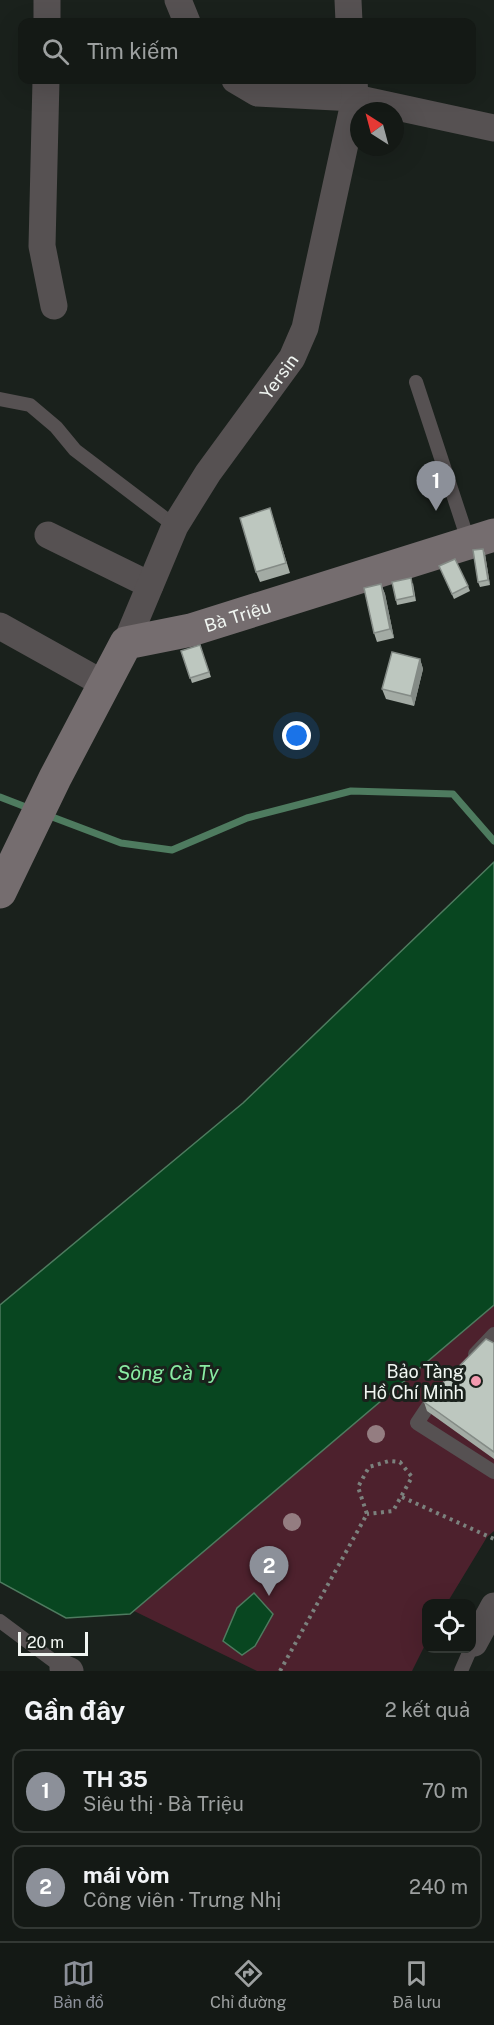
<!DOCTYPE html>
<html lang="vi">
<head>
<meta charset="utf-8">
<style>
  :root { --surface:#141915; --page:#1d221e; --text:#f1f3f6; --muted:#9da0a0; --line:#333834; --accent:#8c9099 }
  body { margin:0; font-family:"Public Sans",sans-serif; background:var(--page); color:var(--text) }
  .controls { position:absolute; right:18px; bottom:18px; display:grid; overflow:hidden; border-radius:12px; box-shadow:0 6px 24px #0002 }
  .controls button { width:54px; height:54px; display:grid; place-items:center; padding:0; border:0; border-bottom:2px solid var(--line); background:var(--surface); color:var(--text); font:30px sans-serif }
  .compass { position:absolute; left:350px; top:102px; width:54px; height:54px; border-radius:50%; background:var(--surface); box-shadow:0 6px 24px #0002; rotate:324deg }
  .scale { position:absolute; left:18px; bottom:15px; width:70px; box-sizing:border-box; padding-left:6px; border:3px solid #f1f6f2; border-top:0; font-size:16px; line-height:21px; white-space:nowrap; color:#f1f6f2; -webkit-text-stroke:4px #1a211c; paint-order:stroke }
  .you { position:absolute; left:297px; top:736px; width:21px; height:21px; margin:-15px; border:4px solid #fff; border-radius:50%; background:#1a73e8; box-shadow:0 0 0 9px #1a73e833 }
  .badge { display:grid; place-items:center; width:39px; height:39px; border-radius:50%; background:var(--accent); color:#fff; font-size:20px; font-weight:700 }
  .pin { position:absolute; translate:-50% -50px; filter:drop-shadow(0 2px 3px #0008) }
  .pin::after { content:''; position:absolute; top:32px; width:21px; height:18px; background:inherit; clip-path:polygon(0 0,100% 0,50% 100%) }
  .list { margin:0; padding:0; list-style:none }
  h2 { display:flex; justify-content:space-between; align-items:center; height:78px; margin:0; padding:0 24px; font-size:26px }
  h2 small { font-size:20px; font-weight:400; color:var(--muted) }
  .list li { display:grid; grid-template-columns:39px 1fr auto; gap:18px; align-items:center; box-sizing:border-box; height:84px; margin:0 12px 12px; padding:0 12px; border:2px solid var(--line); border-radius:12px }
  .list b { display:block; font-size:22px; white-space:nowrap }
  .list p { margin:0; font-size:20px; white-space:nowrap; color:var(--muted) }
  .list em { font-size:20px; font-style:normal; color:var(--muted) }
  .icon { flex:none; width:33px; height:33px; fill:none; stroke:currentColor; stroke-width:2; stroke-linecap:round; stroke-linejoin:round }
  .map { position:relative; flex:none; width:494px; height:1671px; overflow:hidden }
  .search { position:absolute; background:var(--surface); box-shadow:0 6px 24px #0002; left:18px; right:18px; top:18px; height:66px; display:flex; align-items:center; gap:15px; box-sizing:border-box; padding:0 21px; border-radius:12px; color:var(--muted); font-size:22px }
  .sheet { height:270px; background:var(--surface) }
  nav { display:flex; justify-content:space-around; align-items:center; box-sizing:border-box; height:84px; border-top:2px solid var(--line); background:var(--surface); font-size:16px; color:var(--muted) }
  nav a { display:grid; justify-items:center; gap:3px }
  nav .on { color:var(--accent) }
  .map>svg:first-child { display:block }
</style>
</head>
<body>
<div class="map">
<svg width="494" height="1671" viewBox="0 0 494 1671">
  <rect width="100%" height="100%" fill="#1a211c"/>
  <!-- green -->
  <path fill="#4d212d" d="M 494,1305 L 494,1531 L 487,1537 L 447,1603 L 426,1604 L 426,1643 L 412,1671 L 257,1671 L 134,1611 Z"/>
  <!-- water -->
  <path fill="#084620" stroke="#4e7b5f" stroke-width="1.5" d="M 494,862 L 494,1305 L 130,1614 L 66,1618 L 0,1582 L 0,1305 L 243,1103 Z
    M 254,1593 L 273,1614 L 255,1646 L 242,1655 L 223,1641 L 237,1608 Z"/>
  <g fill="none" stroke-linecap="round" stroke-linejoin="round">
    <!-- stream -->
    <path stroke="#4e7b5f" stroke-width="7" d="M 0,797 L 31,809
      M 47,815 L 121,843 L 172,850 L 247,818 L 351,791 L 453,794 L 494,841"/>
    <!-- path -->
    <path stroke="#7b817d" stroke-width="4" stroke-dasharray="3 4.5" stroke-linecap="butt" d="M 402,1497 L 494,1539
      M 280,1671 L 367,1514 L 358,1487 L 369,1467 L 389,1461 L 400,1462 L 412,1477 L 393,1511 L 367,1514"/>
    <!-- lane -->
    <path stroke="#565152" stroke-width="14" d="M 416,382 L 469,543
      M 0,399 L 30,405 L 56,427 L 75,450 L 175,526
      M 475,1354 L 494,1334
      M 437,1393 L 417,1423 L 494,1472
      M 0,1621 L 63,1668
      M 461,1671 L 471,1648"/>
    <!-- street -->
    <g stroke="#565152" stroke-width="27">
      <path d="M 178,0 L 187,22"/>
      <path d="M 348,0 L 349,22"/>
      <path d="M 47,22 L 47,0"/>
      <path d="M 46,80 L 42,246 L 54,306"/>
      <path d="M 235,80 L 257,93 L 355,98 L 494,128"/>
      <path d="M 48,535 L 150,585"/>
      <path d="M 0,626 L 104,684"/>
      <path id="s1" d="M 126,643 L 175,526 L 208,473 L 292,358 L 305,328 L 355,98 L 354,80"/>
      <path d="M 474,1643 L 494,1606"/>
      <path d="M 63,1668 L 70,1671"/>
    </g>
    <!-- secondary -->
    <path stroke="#756d6f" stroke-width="33" id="s2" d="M 0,892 L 55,778 L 126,643 L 191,630 L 494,535"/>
  </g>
  <!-- trees -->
  <g fill="#947d81">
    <circle cx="376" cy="1434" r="9"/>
    <circle cx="292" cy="1522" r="9"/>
  </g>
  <!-- wall -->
  <path fill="#a3aba4" d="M 270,508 L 290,573 L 260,582 L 256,572 Z
    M 483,549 L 485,554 L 490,585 L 480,587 L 478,582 Z
    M 439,566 L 468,586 L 470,591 L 454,599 Z
    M 413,583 L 416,601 L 397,605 L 396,600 Z
    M 381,584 L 385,594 L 394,638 L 377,642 L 374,633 Z
    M 200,645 L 211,677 L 192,683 L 181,651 Z
    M 420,659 L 423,669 L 414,706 L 386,699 L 382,689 Z
    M 494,1343 L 494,1459 L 427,1411 L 424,1402 Z"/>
  <!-- shaded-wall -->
  <path fill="#848b86" d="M 483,549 L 485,554 L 490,585 L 488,580 Z
    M 381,584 L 385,594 L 394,638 L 390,629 Z
    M 420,659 L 423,669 L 414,706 L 411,696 Z"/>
  <!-- building -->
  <path fill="#bdc7bf" stroke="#848b86" stroke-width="1.5" d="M 270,508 L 286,563 L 256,572 L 240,518 Z
    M 483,549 L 488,580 L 478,582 L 473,550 Z
    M 455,559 L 468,586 L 452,594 L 439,566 Z
    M 411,578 L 414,596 L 396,600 L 392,582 Z
    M 381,584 L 390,629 L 374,633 L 364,588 Z
    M 200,645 L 209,672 L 190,678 L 181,651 Z
    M 392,652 L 420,659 L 411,696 L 382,689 Z
    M 486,1339 L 494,1343 L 494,1452 L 424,1402 Z"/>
  <!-- markers -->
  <circle fill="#f29aaf" stroke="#1a211c" stroke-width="2" cx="476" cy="1381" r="6"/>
  <g text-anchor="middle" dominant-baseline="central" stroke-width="6" stroke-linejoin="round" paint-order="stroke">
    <!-- street labels -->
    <g font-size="18" fill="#f1f6f2" stroke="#1a211c">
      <text stroke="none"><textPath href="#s1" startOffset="309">Yersin</textPath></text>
      <text stroke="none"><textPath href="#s2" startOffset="394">Bà Triệu</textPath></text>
    </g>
    <!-- poi labels -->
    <g font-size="18" fill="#f1f6f2" stroke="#1a211c" text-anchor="end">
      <text x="464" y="1371">Bảo Tàng<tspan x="464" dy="21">Hồ Chí Minh</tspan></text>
    </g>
    <!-- water labels -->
    <g font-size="20" font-style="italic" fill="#89eca3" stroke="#1a211c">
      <text x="168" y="1373">Sông Cà Ty</text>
    </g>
  </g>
</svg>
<div class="controls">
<button><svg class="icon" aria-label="locate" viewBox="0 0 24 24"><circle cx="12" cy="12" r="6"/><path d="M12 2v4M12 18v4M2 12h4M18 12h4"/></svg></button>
</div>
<svg class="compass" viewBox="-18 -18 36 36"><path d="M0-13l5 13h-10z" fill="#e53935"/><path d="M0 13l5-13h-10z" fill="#9da0a0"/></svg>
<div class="scale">20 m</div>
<div class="you"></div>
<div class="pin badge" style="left:436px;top:511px">1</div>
<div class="pin badge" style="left:269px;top:1596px">2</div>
<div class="search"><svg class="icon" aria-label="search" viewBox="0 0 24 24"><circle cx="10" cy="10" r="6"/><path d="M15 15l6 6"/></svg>Tìm kiếm</div>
</div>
<section class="sheet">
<h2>Gần đây<small>2 kết quả</small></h2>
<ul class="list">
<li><span class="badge">1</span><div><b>TH 35</b><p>Siêu thị · Bà Triệu</p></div><em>70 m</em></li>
<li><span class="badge">2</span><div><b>mái vòm</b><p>Công viên · Trưng Nhị</p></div><em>240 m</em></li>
</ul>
</section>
<nav>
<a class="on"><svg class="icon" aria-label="map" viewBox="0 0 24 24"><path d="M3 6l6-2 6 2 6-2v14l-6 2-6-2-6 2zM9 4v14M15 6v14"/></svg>Bản đồ</a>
<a><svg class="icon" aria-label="directions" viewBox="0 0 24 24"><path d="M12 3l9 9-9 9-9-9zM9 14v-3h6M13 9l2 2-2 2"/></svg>Chỉ đường</a>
<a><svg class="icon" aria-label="saved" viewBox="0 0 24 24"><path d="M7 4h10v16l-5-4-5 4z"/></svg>Đã lưu</a>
</nav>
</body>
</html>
